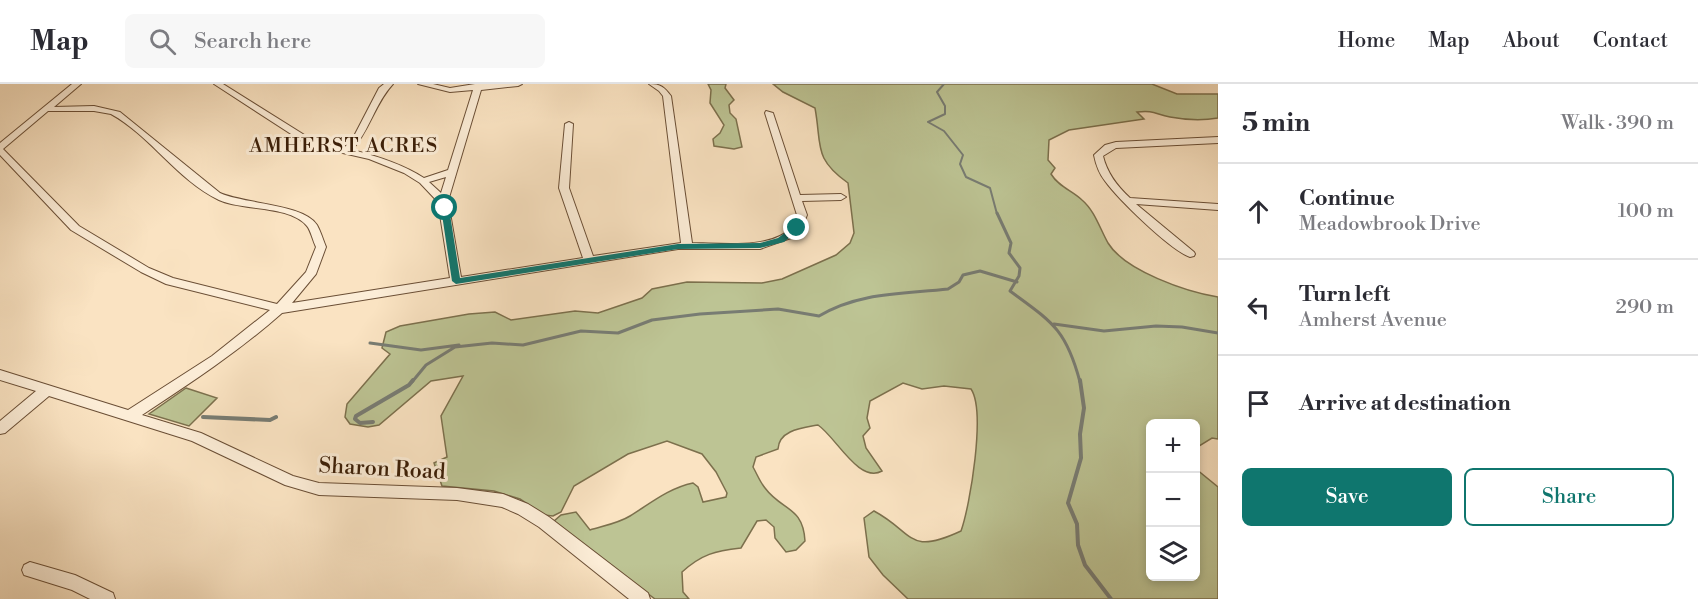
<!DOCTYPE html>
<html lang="en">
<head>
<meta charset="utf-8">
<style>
  :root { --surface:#fff; --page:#f7f7f7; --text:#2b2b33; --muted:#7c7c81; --line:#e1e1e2; --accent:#0f766e }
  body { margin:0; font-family:"Libre Bodoni",serif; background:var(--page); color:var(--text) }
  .controls { position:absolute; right:18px; bottom:18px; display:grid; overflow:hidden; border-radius:9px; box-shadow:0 3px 9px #0003 }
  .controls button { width:54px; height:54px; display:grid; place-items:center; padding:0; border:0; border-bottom:2px solid var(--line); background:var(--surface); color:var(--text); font:30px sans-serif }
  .stop { position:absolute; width:18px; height:18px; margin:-14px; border:4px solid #0f766e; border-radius:50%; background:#fff }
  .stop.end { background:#0f766e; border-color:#fff; box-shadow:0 2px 6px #0008 }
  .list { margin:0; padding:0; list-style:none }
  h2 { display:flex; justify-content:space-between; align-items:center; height:78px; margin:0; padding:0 24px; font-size:26px }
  h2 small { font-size:20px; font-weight:400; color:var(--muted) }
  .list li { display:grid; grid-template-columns:39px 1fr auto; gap:18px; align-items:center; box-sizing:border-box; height:96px; padding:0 24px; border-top:2px solid var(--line) }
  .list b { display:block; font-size:22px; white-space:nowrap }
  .list p { margin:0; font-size:20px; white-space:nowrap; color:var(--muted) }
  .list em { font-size:20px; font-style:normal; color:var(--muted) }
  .actions { display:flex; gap:12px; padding:18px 24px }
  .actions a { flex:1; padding:14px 0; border:2px solid var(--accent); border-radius:9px; text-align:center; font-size:21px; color:var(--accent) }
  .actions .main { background:var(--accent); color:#fff }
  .icon { flex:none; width:33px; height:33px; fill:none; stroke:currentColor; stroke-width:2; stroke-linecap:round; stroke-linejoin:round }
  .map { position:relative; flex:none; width:1218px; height:515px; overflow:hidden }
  header { display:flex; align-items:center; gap:36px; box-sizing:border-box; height:84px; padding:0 30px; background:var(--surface); border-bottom:2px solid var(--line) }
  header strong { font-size:28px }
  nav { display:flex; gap:33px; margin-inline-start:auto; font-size:21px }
  .search { width:420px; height:54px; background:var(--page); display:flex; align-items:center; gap:15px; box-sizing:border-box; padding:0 21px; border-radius:9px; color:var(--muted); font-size:22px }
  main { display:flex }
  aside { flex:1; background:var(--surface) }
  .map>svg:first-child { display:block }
</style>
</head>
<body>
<header>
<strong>Map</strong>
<div class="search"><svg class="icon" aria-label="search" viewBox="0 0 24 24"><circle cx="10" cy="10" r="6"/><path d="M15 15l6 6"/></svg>Search here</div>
<nav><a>Home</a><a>Map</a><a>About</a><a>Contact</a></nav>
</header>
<main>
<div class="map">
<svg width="1218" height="515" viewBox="0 0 1218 515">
  <rect width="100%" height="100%" fill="#fae3c2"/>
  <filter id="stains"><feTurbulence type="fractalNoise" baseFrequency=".00333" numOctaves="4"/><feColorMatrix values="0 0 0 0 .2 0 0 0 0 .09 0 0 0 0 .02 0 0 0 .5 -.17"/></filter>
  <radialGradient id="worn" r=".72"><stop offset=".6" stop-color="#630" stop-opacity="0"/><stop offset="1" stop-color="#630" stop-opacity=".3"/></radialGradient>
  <!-- green -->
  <path fill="#bdc494" stroke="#7c704d" stroke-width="1.5" d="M 708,0 L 726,0 L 725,4 L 734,16 L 729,21 L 730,29 L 736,35 L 742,63 L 734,65 L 714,62 L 713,55 L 720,49 L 724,41 L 710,19 L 711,6 Z
    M 773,0 L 1152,0 L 1177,10 L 1218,10 L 1218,34 C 1201,37 1186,36 1170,33 C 1155,30 1154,26 1137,28 L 1144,35 L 1069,46 L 1049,56 L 1048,76 L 1055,84 L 1051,90 C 1059,103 1071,106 1082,116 C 1095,127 1100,145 1108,159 C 1125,187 1187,208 1218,213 L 1218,355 L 1212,354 L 1196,364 L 1196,340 L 1150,340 L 1150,492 L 1196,492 L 1196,385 L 1218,403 L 1218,515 L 908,515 L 883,491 L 869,473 L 864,434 L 874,427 C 915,449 907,472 961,447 C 970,422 986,327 971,305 L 944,302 L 922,305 L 903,299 L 870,317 L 867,334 L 870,344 L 863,352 L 866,364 L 882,387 C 859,400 836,353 818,341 C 802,344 779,346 778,365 L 756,373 L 753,383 C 757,390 760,398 765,404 C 782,427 803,422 805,457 L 796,466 L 786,468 L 775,454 L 774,443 L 766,436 L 757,437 L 741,464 C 715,467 702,470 682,488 L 683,508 L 689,515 L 655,515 L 553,438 L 561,431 L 576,428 L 590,446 C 603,442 619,439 630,432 C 651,419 669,404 693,399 L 698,403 L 703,418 L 726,413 L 727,409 L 716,388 L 702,370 L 667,357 L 628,370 L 574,402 L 561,428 L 553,432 L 544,431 L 520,415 L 494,407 L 442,402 L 434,379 L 447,373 L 441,332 L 463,292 L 431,297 L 379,341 L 368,343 L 350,340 L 345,333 L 347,320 L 390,270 L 382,264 L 386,248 L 400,242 L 469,230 L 495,228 L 511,236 L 575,227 L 598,229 L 642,214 L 652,205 L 687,198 L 762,199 L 782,195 L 836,171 L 850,159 L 854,149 L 848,99 C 813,74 822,62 815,24 L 783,8 Z
    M 186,304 L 217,314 L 189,342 L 149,330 Z"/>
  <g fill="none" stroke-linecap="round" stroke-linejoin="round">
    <!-- stream-far2 -->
    <path stroke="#787c73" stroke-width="2" d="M 944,0 L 937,8 L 945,22 L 945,30 L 928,38 L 944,47 L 963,71 L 960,80 L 966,93 L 990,104 L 997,130"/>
    <!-- stream-far1 -->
    <path stroke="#787c73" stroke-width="3" d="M 997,129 L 1011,159 L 1009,169 L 1020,184 L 1019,192 L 1010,207 C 1052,238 1066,245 1080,298
      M 1054,240 L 1104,247 L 1156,242 L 1182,243 L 1218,249
      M 370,259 L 421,266 L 459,261
      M 412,298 L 426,281 L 455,263 L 492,259 L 523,261 L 581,247 L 618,249 L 652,236 L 700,230 L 778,225 L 819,232 C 859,208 903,210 948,205 L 959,198 L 963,191 L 980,187 L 1017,198"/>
    <!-- stream -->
    <path stroke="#787c73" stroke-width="4" d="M 1080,296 L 1084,324 L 1080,350 L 1081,374 L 1068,419 L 1077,440 L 1078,461 L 1085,481 L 1111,515
      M 203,333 L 270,336 L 276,333
      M 373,338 L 360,339 L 355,335 L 356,332 L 409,301 L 413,296"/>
    <!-- minor casing -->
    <g stroke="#6a4e35" stroke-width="2">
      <path id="minor" d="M 72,0 L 81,0 L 54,23 L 94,22 L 120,28 L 220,109 C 244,120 304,120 317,141 C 321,148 323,156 326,163 L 316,190 L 292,219 L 450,194 L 438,118 L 420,99 L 404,89 L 369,75 L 308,61 L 214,0 L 223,0 L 314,57 L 344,64 L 353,54 L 379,4 L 384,0 L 393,0 C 375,19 370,46 352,66 C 377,72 402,80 424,94 L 448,86 L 473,6 L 450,8 L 418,0 L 433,0 L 450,4 L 475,0 L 522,0 L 518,2 L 481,6 L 448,117 L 461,193 L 583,174 L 559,104 L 565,40 L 569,38 L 573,40 L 569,104 L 593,172 L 681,159 L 663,12 L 659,7 L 649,0 C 661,0 664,3 671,12 L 692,159 C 719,159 771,166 791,144 C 794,140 795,135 797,131 L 765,29 L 766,27 L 773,29 L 800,111 L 841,110 L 846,113 L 841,116 L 802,117 L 807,131 L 801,146 L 791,154 L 760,165 L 678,165 L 282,229 C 239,267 191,299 142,331 L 201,349 L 293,392 L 319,399 L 457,404 L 503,410 L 528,420 L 549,433 L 648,509 L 650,515 L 629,515 L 539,443 L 518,430 L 502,423 L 457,416 L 319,411 L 285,401 L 192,357 L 49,312 L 5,349 L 0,350 L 0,337 L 36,307 L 0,296 L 0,286 L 128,326 L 212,272 L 270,226 L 166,200 L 141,188 L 71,146 L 0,71 L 0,59 ZM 48,27 L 94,27 L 111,30 C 151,52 177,96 219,116 C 243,127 290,121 307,142 C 311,147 313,157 316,163 L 306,188 L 277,220 L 173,194 L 149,184 L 79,142 L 3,65 ZM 446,93 L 441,109 L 429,98 Z
        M 1218,53 L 1218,59 L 1116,64 L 1103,72 C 1107,89 1117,102 1130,114 L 1218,120 L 1218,126 L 1136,120 L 1194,168 L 1195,170 L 1194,172 L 1190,173 C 1170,166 1118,115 1105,97 C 1099,89 1096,81 1094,71 L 1105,61 L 1116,58 Z
        M 30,478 L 75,491 L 113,509 L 115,515 L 90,515 L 72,506 L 24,491 L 22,486 L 24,481 Z"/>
    </g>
    <!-- minor -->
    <use href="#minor" fill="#fcedd7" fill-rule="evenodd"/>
  </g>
  <!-- route -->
  <path fill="#0f766e" d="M 445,122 L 449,124 L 460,194 L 678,160 L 760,159 L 778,154 L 794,142 L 801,144 L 784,158 L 760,164 L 678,165 L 456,200 L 452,197 L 441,124 Z"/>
  <g text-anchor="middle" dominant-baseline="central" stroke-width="6" stroke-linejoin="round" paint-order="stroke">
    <!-- far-neighbourhood labels -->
    <g font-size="20" letter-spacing="1.5" fill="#3a1d06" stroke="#fcedd7">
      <text x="344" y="62">AMHERST ACRES</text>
    </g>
    <!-- street labels -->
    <g font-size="22" fill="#3a1d06" stroke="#fcedd7">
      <text transform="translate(382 385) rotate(3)">Sharon Road</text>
    </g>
  </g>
  <rect width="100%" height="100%" filter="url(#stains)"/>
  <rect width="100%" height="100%" fill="url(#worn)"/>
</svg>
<div class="controls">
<button>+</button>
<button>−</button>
<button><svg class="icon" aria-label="layers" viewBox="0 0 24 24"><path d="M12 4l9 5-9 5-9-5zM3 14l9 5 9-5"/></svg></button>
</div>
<div class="stop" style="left:445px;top:124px"></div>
<div class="stop end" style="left:797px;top:144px"></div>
</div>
<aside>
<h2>5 min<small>Walk · 390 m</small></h2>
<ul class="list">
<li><svg class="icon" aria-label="ahead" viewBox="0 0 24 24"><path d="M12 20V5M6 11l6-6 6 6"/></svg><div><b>Continue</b><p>Meadowbrook Drive</p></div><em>100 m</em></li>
<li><svg class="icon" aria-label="left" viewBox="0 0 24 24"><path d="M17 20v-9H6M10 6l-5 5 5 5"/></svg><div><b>Turn left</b><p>Amherst Avenue</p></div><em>290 m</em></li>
<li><svg class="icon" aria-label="arrive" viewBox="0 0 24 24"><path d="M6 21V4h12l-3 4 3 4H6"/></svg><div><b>Arrive at destination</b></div></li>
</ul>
<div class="actions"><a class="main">Save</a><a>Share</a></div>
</aside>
</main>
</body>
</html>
